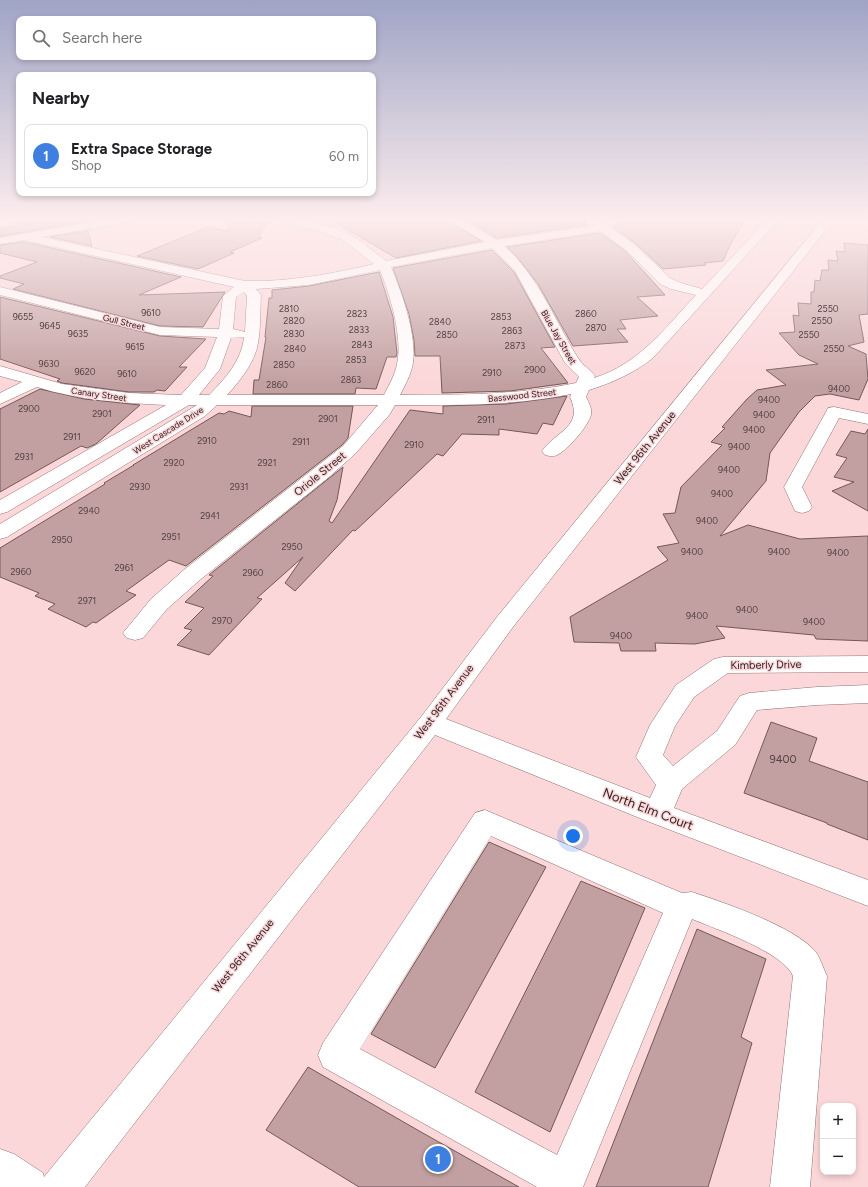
<!DOCTYPE html>
<html lang="en">
<head>
<meta charset="utf-8">
<style>
  :root { --surface:#fff; --page:#f2f2f2; --text:#202124; --muted:#757577; --line:#e0e0e0; --accent:#7c3aed }
  body { margin:0; font-family:Figtree,sans-serif; background:var(--page); color:var(--text) }
  .controls { position:absolute; right:12px; bottom:12px; display:grid; overflow:hidden; border-radius:8px; box-shadow:0 2px 6px #0003 }
  .controls button { width:36px; height:36px; display:grid; place-items:center; padding:0; border:0; border-bottom:1px solid var(--line); background:var(--surface); color:var(--text); font:20px sans-serif }
  .you { position:absolute; left:573px; top:836px; width:14px; height:14px; margin:-10px; border:3px solid #fff; border-radius:50%; background:#1a73e8; box-shadow:0 0 0 6px #1a73e833 }
  .badge { display:grid; place-items:center; width:26px; height:26px; border-radius:50%; background:var(--accent); color:#fff; font-size:13px; font-weight:700 }
  .pin { position:absolute; translate:-50% -50%; border:2px solid #fff; box-shadow:0 1px 4px #0006 }
  .list { margin:0; padding:0; list-style:none }
  h2 { display:flex; justify-content:space-between; align-items:center; height:52px; margin:0; padding:0 16px; font-size:17px }
  h2 small { font-size:13px; font-weight:400; color:var(--muted) }
  .list li { display:grid; grid-template-columns:26px 1fr auto; gap:12px; align-items:center; box-sizing:border-box; height:64px; margin:0 8px 8px; padding:0 8px; border:1px solid var(--line); border-radius:8px }
  .list b { display:block; font-size:15px; white-space:nowrap }
  .list p { margin:0; font-size:13px; white-space:nowrap; color:var(--muted) }
  .list em { font-size:13px; font-style:normal; color:var(--muted) }
  .icon { flex:none; width:22px; height:22px; fill:none; stroke:currentColor; stroke-width:2; stroke-linecap:round; stroke-linejoin:round }
  .map { position:relative; flex:none; width:868px; height:1187px; overflow:hidden }
  .search { position:absolute; background:var(--surface); box-shadow:0 2px 6px #0003; left:16px; top:16px; width:360px; height:44px; display:flex; align-items:center; gap:10px; box-sizing:border-box; padding:0 14px; border-radius:8px; color:var(--muted); font-size:15px }
  .panel { position:absolute; background:var(--surface); box-shadow:0 2px 6px #0003; left:16px; top:72px; width:360px; height:124px; border-radius:8px }
  .map>svg:first-child { display:block }
</style>
</head>
<body>
<div class="map">
<svg width="868" height="1187" viewBox="0 0 868 1187">
  <rect width="100%" height="100%" fill="#fbd7d9"/>
  <!-- building -->
  <path fill="#c2a0a1" stroke="#755758" d="M 8,218 L 85,218 L 86,221 L 0,236 L 0,229 L 15,226 Z
    M 230,218 L 270,218 L 258,237 L 262,238 L 230,252 L 234,253 L 198,269 L 137,256 L 208,227 L 228,231 Z
    M 328,218 L 443,218 L 481,241 L 396,258 Z
    M 463,218 L 589,218 L 584,221 L 586,225 L 497,238 Z
    M 627,218 L 673,218 L 707,223 L 710,218 L 746,218 L 730,245 L 723,261 L 704,263 L 706,265 L 663,269 L 635,243 L 613,227 Z
    M 88,231 L 92,246 L 50,237 Z
    M 600,233 L 625,251 L 665,295 L 637,297 L 658,316 L 620,320 L 626,329 L 617,329 L 628,342 L 573,346 L 538,284 L 517,257 L 507,247 Z
    M 24,242 L 181,277 L 139,295 L 225,292 L 203,327 L 160,326 L 13,289 L 24,284 L 0,278 L 0,276 L 37,262 L 0,253 L 0,245 Z
    M 844,243 L 868,245 L 868,314 L 859,315 L 864,342 L 848,346 L 866,354 L 868,379 L 859,400 L 830,394 L 815,396 L 799,412 L 770,453 L 766,481 L 720,536 L 748,525 L 800,539 L 868,536 L 868,641 L 816,639 L 814,635 L 716,626 L 725,638 L 695,644 L 655,643 L 656,651 L 621,651 L 619,643 L 574,642 L 570,617 L 668,560 L 657,547 L 679,543 L 663,514 L 675,513 L 681,487 L 722,445 L 711,442 L 725,428 L 722,427 L 747,399 L 757,390 L 786,385 L 766,370 L 818,364 L 799,355 L 779,333 L 795,332 L 793,315 L 799,316 L 798,303 L 811,304 L 811,292 L 814,292 L 815,280 L 820,281 L 822,270 L 829,270 L 828,260 L 838,261 L 836,251 L 845,252 Z
    M 492,250 L 514,272 L 555,347 L 541,348 L 568,383 L 510,391 L 442,393 L 440,356 L 415,356 L 414,340 L 409,314 L 393,268 Z
    M 379,272 L 393,317 L 397,353 L 396,357 L 387,357 L 376,389 L 356,388 L 355,394 L 253,394 L 254,380 L 259,380 L 266,337 L 265,337 L 269,298 L 272,298 L 272,290 L 309,286 Z
    M 0,297 L 160,336 L 206,339 L 179,367 L 187,367 L 165,391 L 157,390 L 154,392 L 129,392 L 62,383 L 57,381 L 60,379 L 0,359 Z
    M 40,389 L 84,399 L 140,405 L 96,444 L 87,448 L 81,446 L 0,492 L 0,409 Z
    M 567,396 L 553,425 L 543,423 L 537,434 L 499,429 L 499,435 L 462,434 L 443,456 L 437,454 L 370,517 L 355,531 L 353,530 L 295,591 L 285,583 L 303,557 L 257,598 L 262,599 L 209,655 L 177,645 L 192,630 L 184,628 L 204,608 L 185,602 L 213,576 L 209,575 L 343,467 L 337,500 L 329,521 L 332,523 L 410,410 L 443,414 L 443,406 L 506,404 Z
    M 252,406 L 353,406 L 348,438 L 342,445 L 186,566 L 169,560 L 126,591 L 136,595 L 96,623 L 93,622 L 86,627 L 48,609 L 55,604 L 35,596 L 39,593 L 0,577 L 0,548 L 105,484 L 104,483 L 134,465 L 133,465 L 219,413 L 224,414 L 229,411 L 251,417 Z
    M 868,429 L 868,511 L 832,491 L 854,482 L 834,477 L 847,458 L 836,455 L 851,431 L 865,434 Z
    M 771,722 L 817,738 L 809,761 L 868,782 L 868,840 L 827,824 L 827,823 L 744,793 Z
    M 489,842 L 546,867 L 435,1068 L 371,1034 Z
    M 581,881 L 645,908 L 550,1132 L 475,1092 Z
    M 697,929 L 766,959 L 741,1037 L 752,1043 L 708,1187 L 596,1187 Z
    M 308,1067 L 421,1132 L 519,1187 L 359,1187 L 266,1130 Z"/>
  <g fill="none" stroke-linecap="round" stroke-linejoin="round">
    <!-- minor casing -->
    <g stroke="#927273" stroke-width="1">
      <path id="minor" d="M 113,218 L 140,218 L 135,221 L 42,237 L 245,281 C 289,282 331,274 374,264 L 343,240 L 319,231 L 276,220 L 275,218 C 300,218 328,224 351,235 C 363,242 375,253 386,261 L 485,242 L 444,218 L 459,218 L 497,240 L 590,226 L 585,222 L 591,219 L 602,223 L 611,218 L 626,218 L 610,227 L 634,244 L 670,278 L 681,283 L 702,289 L 769,218 L 780,218 L 653,358 C 632,374 614,382 589,390 L 586,397 C 589,403 592,408 591,415 C 588,426 568,450 557,455 C 553,457 549,456 545,455 L 542,451 C 556,431 584,427 570,397 L 571,394 C 513,406 454,405 395,405 L 390,414 L 355,454 L 329,477 L 201,579 L 167,609 L 143,638 L 135,640 L 127,638 L 123,633 L 151,599 L 185,569 L 343,446 L 378,405 L 217,405 L 205,416 L 7,537 L 0,539 L 0,524 L 197,405 L 189,405 L 7,512 L 0,514 L 0,500 L 166,405 C 123,403 78,400 37,387 L 0,404 L 0,393 L 22,382 L 0,376 L 0,366 L 62,384 L 129,393 L 181,395 L 205,368 L 217,337 L 160,335 L 0,295 L 0,287 L 160,327 L 219,329 L 223,296 L 234,287 L 24,240 L 0,244 L 0,238 ZM 600,231 L 626,250 L 660,284 L 671,289 L 696,295 C 665,328 639,364 594,378 L 595,376 C 590,369 582,365 578,358 C 555,321 538,275 504,246 ZM 492,248 L 515,271 L 565,363 L 579,377 L 576,383 C 518,395 459,395 400,395 C 405,385 411,375 413,363 C 417,336 402,293 391,267 ZM 380,270 C 390,295 403,337 397,364 C 395,375 389,385 384,395 L 227,395 C 239,382 252,366 257,348 C 261,331 260,312 261,295 L 256,289 L 309,285 ZM 244,292 L 247,296 L 245,332 L 233,329 L 236,297 ZM 244,337 C 242,360 225,379 209,395 L 199,395 L 220,369 L 231,338 Z
        M 824,218 L 835,218 L 513,627 L 446,719 L 650,798 L 656,785 L 636,757 L 650,725 L 676,685 L 714,659 L 723,657 L 868,656 L 868,672 L 728,673 L 694,697 L 675,726 L 663,755 L 673,766 L 717,731 L 740,696 L 749,693 L 817,687 L 868,685 L 868,703 L 817,705 L 757,710 L 735,745 L 682,789 L 674,808 L 868,880 L 868,906 L 647,821 L 435,735 L 85,1187 L 0,1187 L 0,1149 L 14,1154 L 43,1173 L 44,1177 L 421,717 L 497,617 Z
        M 834,407 L 868,414 L 868,424 L 839,418 L 802,487 L 812,507 L 809,511 L 802,513 L 795,511 L 784,487 L 826,412 L 828,408 Z
        M 485,810 L 682,893 L 692,892 C 725,903 793,926 815,951 C 820,957 823,968 827,976 L 810,1187 L 770,1187 L 793,976 C 783,952 716,929 692,919 L 583,1187 L 537,1187 L 323,1067 L 318,1055 L 323,1043 L 475,813 ZM 491,836 L 663,913 L 557,1155 L 360,1049 Z"/>
    </g>
    <!-- minor -->
    <use href="#minor" fill="#fff" fill-rule="evenodd"/>
  </g>
  <!-- sky -->
  <linearGradient id="sky" x2="0" y2="1"><stop stop-color="#9fa4c5"/><stop offset="0.57" stop-color="#fdedee"/><stop offset="1" stop-color="#fdedee" stop-opacity="0"/></linearGradient>
  <rect width="868" height="385" fill="url(#sky)"/>
  <g text-anchor="middle" dominant-baseline="central" stroke-width="3" stroke-linejoin="round" paint-order="stroke">
    <!-- number labels -->
    <g font-size="9" fill="#554243">
      <text x="289" y="308">2810</text>
      <text x="828" y="308">2550</text>
      <text x="151" y="312">9610</text>
      <text x="357" y="313">2823</text>
      <text x="586" y="313">2860</text>
      <text x="23" y="316">9655</text>
      <text x="501" y="316">2853</text>
      <text x="294" y="320">2820</text>
      <text x="822" y="320">2550</text>
      <text x="440" y="321">2840</text>
      <text x="50" y="325">9645</text>
      <text x="596" y="327">2870</text>
      <text x="359" y="329">2833</text>
      <text x="512" y="330">2863</text>
      <text x="78" y="333">9635</text>
      <text x="294" y="333">2830</text>
      <text x="447" y="334">2850</text>
      <text x="809" y="334">2550</text>
      <text x="362" y="344">2843</text>
      <text x="515" y="345">2873</text>
      <text x="135" y="346">9615</text>
      <text x="295" y="348">2840</text>
      <text x="834" y="348">2550</text>
      <text x="356" y="359">2853</text>
      <text x="49" y="363">9630</text>
      <text x="284" y="364">2850</text>
      <text x="535" y="369">2900</text>
      <text x="85" y="371">9620</text>
      <text x="492" y="372">2910</text>
      <text x="127" y="373">9610</text>
      <text x="351" y="379">2863</text>
      <text x="277" y="384">2860</text>
      <text x="839" y="388">9400</text>
      <text x="769" y="399">9400</text>
      <text x="29" y="408">2900</text>
      <text x="102" y="413">2901</text>
      <text x="764" y="414">9400</text>
      <text x="328" y="418">2901</text>
      <text x="486" y="419">2911</text>
      <text x="754" y="429">9400</text>
      <text x="72" y="436">2911</text>
      <text x="207" y="440">2910</text>
      <text x="301" y="441">2911</text>
      <text x="414" y="444">2910</text>
      <text x="739" y="446">9400</text>
      <text x="24" y="456">2931</text>
      <text x="174" y="462">2920</text>
      <text x="267" y="462">2921</text>
      <text x="729" y="469">9400</text>
      <text x="140" y="486">2930</text>
      <text x="239" y="486">2931</text>
      <text x="722" y="493">9400</text>
      <text x="89" y="510">2940</text>
      <text x="210" y="515">2941</text>
      <text x="707" y="520">9400</text>
      <text x="171" y="536">2951</text>
      <text x="62" y="539">2950</text>
      <text x="292" y="546">2950</text>
      <text x="692" y="551">9400</text>
      <text x="779" y="551">9400</text>
      <text x="838" y="552">9400</text>
      <text x="124" y="567">2961</text>
      <text x="21" y="571">2960</text>
      <text x="253" y="572">2960</text>
      <text x="87" y="600">2971</text>
      <text x="747" y="609">9400</text>
      <text x="697" y="615">9400</text>
      <text x="222" y="620">2970</text>
      <text x="814" y="621">9400</text>
      <text x="621" y="635">9400</text>
    </g>
    <!-- far-street labels -->
    <g font-size="9" fill="#312324" stroke="#fbd7d9">
      <text transform="translate(124 322) rotate(14)">Gull Street</text>
      <text transform="translate(559 337) rotate(60)">Blue Jay Street</text>
      <text transform="translate(99 394) rotate(8)">Canary Street</text>
      <text transform="translate(522 395) rotate(-6)">Basswood Street</text>
      <text transform="translate(168 430) rotate(-32)">West Cascade Drive</text>
    </g>
    <!-- street labels -->
    <g font-size="11" fill="#312324" stroke="#fbd7d9">
      <text transform="translate(645 448) rotate(-51)">West 96th Avenue</text>
      <text transform="translate(320 474) rotate(-39)">Oriole Street</text>
      <text transform="translate(766 665) rotate(-1)">Kimberly Drive</text>
      <text transform="translate(444 702) rotate(-53)">West 96th Avenue</text>
      <text transform="translate(243 956) rotate(-51)">West 96th Avenue</text>
    </g>
    <!-- near-number labels -->
    <g font-size="11" fill="#554243">
      <text x="783" y="759">9400</text>
    </g>
    <!-- near-street labels -->
    <g font-size="13" fill="#312324" stroke="#fbd7d9">
      <text transform="translate(648 809) rotate(21)">North Elm Court</text>
    </g>
  </g>
</svg>
<div class="controls">
<button>+</button>
<button>−</button>
</div>
<div class="you"></div>
<div class="pin badge" style="left:438px;top:1159px;background:#3f7fe0">1</div>
<div class="search"><svg class="icon" aria-label="search" viewBox="0 0 24 24"><circle cx="10" cy="10" r="6"/><path d="M15 15l6 6"/></svg>Search here</div>
<section class="panel">
<h2>Nearby<small></small></h2>
<ul class="list">
<li><span class="badge" style="background:#3f7fe0">1</span><div><b>Extra Space Storage</b><p>Shop</p></div><em>60 m</em></li>
</ul>
</section>
</div>
</body>
</html>
